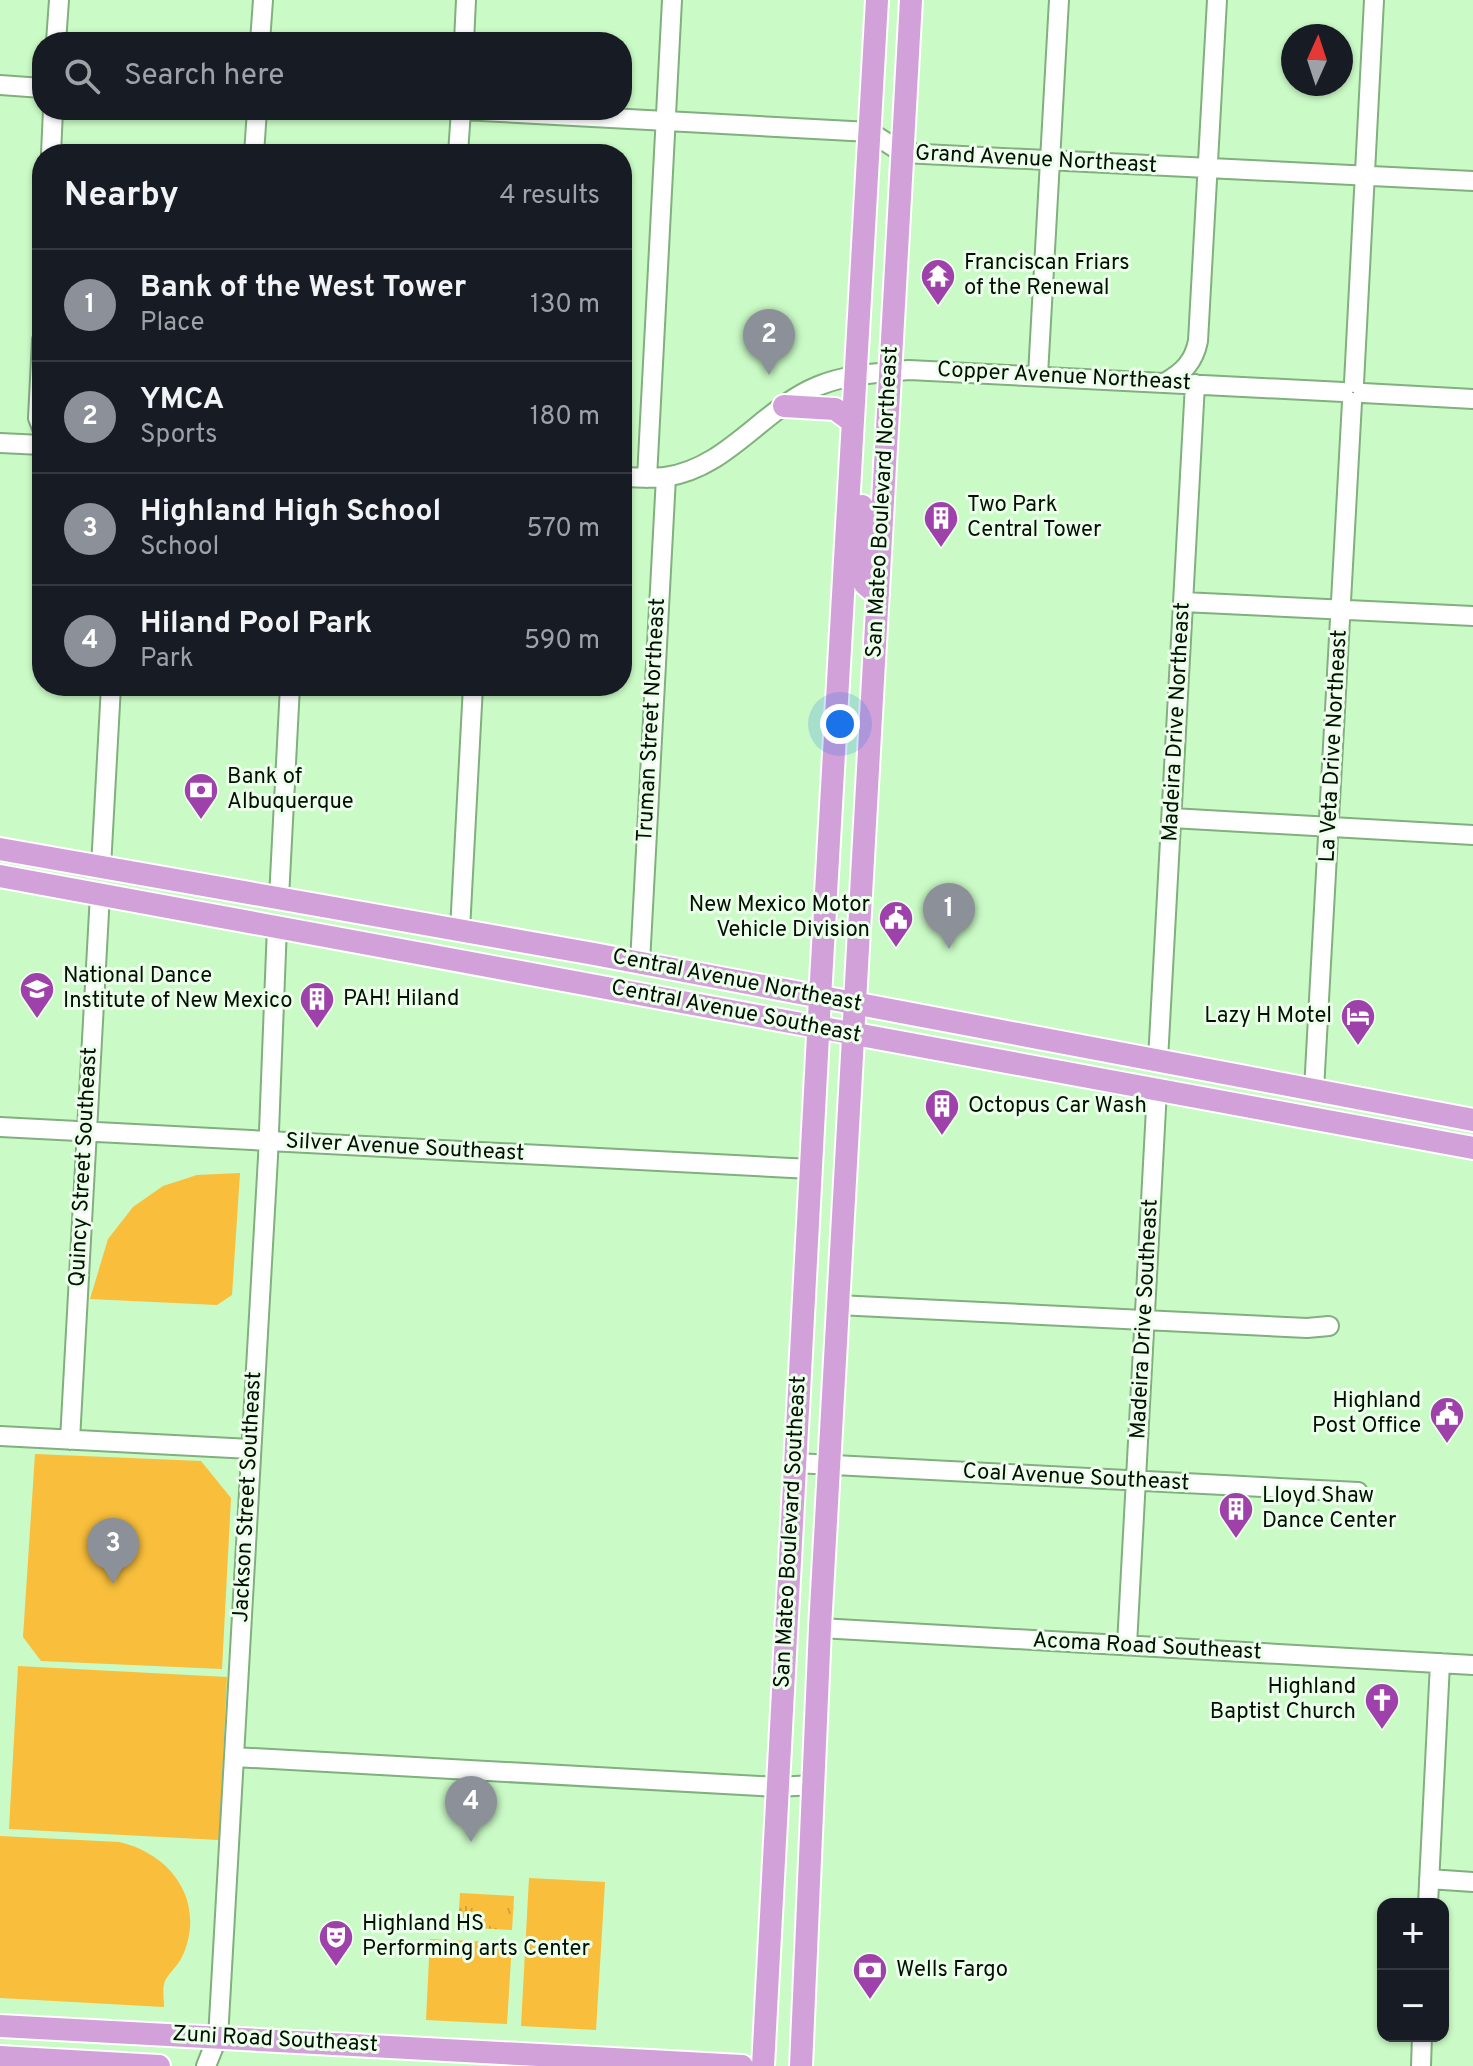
<!DOCTYPE html>
<html lang="en">
<head>
<meta charset="utf-8">
<style>
  :root { --surface:#171b24; --page:#20242c; --text:#f1f3f6; --muted:#9ea1a6; --line:#363941; --accent:#8c9099 }
  body { margin:0; font-family:Overpass,sans-serif; background:var(--page); color:var(--text) }
  .controls { position:absolute; right:24px; bottom:24px; display:grid; overflow:hidden; border-radius:16px; box-shadow:0 2px 6px #0004 }
  .controls button { width:72px; height:72px; display:grid; place-items:center; padding:0; border:0; border-bottom:2px solid var(--line); background:var(--surface); color:var(--text); font:40px sans-serif }
  .compass { position:absolute; left:1281px; top:24px; width:72px; height:72px; border-radius:50%; background:var(--surface); box-shadow:0 2px 6px #0004; rotate:3deg }
  .you { position:absolute; left:840px; top:724px; width:28px; height:28px; margin:-20px; border:6px solid #fff; border-radius:50%; background:#1a73e8; box-shadow:0 0 0 12px #1a73e833 }
  .badge { display:grid; place-items:center; width:52px; height:52px; border-radius:50%; background:var(--accent); color:#fff; font-size:26px; font-weight:700 }
  .pin { position:absolute; translate:-50% -66px; filter:drop-shadow(0 2px 4px #0008) }
  .pin::after { content:''; position:absolute; top:42px; width:28px; height:24px; background:inherit; clip-path:polygon(0 0,100% 0,50% 100%) }
  .list { margin:0; padding:0; list-style:none }
  h2 { display:flex; justify-content:space-between; align-items:center; height:104px; margin:0; padding:0 32px; font-size:34px }
  h2 small { font-size:26px; font-weight:400; color:var(--muted) }
  .list li { display:grid; grid-template-columns:52px 1fr auto; gap:24px; align-items:center; box-sizing:border-box; height:112px; padding:0 32px; border-top:2px solid var(--line) }
  .list b { display:block; font-size:30px; white-space:nowrap }
  .list p { margin:0; font-size:26px; white-space:nowrap; color:var(--muted) }
  .list em { font-size:26px; font-style:normal; color:var(--muted) }
  .icon { flex:none; width:44px; height:44px; fill:none; stroke:currentColor; stroke-width:2; stroke-linecap:round; stroke-linejoin:round }
  .map { position:relative; flex:none; width:1473px; height:2066px; overflow:hidden }
  .search { position:absolute; background:var(--surface); box-shadow:0 2px 6px #0004; left:32px; top:32px; width:600px; height:88px; display:flex; align-items:center; gap:20px; box-sizing:border-box; padding:0 28px; border-radius:32px; color:var(--muted); font-size:30px }
  .panel { position:absolute; background:var(--surface); box-shadow:0 2px 6px #0004; left:32px; top:144px; width:600px; height:552px; border-radius:32px }
  .map>svg:first-child { display:block }
</style>
</head>
<body>
<div class="map">
<svg width="1473" height="2066" viewBox="0 0 1473 2066">
  <defs>
    <pattern id="grass-tufts" width="24" height="20" patternUnits="userSpaceOnUse" patternTransform="scale(2)"><rect width="24" height="20" fill="#f8be3c"/><path d="M3 7l-1-3M5 7V3M7 7l1-3M15 17l-1-3M17 17v-4M19 17l1-3" fill="none" stroke="#d3a233"/></pattern>
  </defs>
  <rect width="100%" height="100%" fill="#cafac6"/>
  <!-- grass -->
  <path fill="url(#grass-tufts)" d="M 460,1893 L 514,1896 L 512,1930 L 458,1927 Z"/>
  <!-- park -->
  <path fill="#f8be3c" d="M 240,1173 L 232,1295 L 217,1305 L 90,1299 L 108,1239 L 133,1207 L 163,1186 L 197,1175 Z
    M 35,1454 L 201,1461 L 231,1498 L 222,1669 L 41,1661 L 23,1637 Z
    M 18,1666 L 227,1677 L 219,1840 L 9,1829 Z
    M 0,1836 L 119,1842 C 169,1853 204,1898 185,1950 C 180,1965 169,1972 165,1981 C 162,1987 164,2000 164,2007 L 0,1998 Z
    M 529,1878 L 605,1882 L 596,2030 L 521,2026 Z
    M 430,1939 L 512,1943 L 507,2024 L 426,2020 Z"/>
  <g fill="none" stroke-linecap="round" stroke-linejoin="round">
    <!-- minor casing -->
    <g stroke="#81af7e" stroke-width="22">
      <path id="minor" d="M 56,42 L 59,0
        M 260,42 L 263,0
        M 464,42 L 466,0
        M 0,85 L 42,88
        M 462,110 L 870,132 L 903,153 L 1473,181
        M 51,154 L 53,110
        M 254,154 L 257,110
        M 458,154 L 461,110
        M 42,340 L 38,418 L 42,428
        M 1038,375 L 1059,0
        M 1166,382 C 1184,372 1194,361 1198,341 L 1217,0
        M 1354,383 L 1374,0
        M 1363,393 L 1473,399
        M 0,443 L 42,445
        M 622,477 C 636,477 651,479 665,477 C 728,468 762,409 818,386 C 847,374 879,373 909,370 L 1343,392
        M 647,478 L 672,0
        M 1183,602 L 1473,616
        M 1172,818 L 1473,835
        M 101,867 L 111,686
        M 279,898 L 290,686
        M 460,930 L 473,686
        M 640,963 L 666,477
        M 1158,1060 L 1195,384
        M 1314,1090 L 1352,402
        M 0,1127 L 811,1169
        M 837,1305 L 1307,1328 L 1329,1326
        M 0,1436 L 251,1449
        M 70,1440 L 100,894
        M 795,1463 L 1358,1492
        M 820,1628 L 1473,1665
        M 1127,1645 L 1157,1090
        M 234,1757 L 778,1787 L 813,1785
        M 1429,1879 L 1473,1882
        M 1428,1904 L 1440,1663
        M 206,2066 L 218,2036 L 219,2021 L 268,1157 L 277,926
        M 1421,2066 L 1422,2036"/>
    </g>
    <!-- major casing -->
    <g stroke="#fff" stroke-width="26">
      <path id="major" d="M 784,406 L 835,409 L 853,422
        M 862,506 L 862,572 L 865,584 L 878,595
        M 0,849 L 594,954 L 1473,1120
        M 0,876 L 1473,1148
        M 0,2026 L 742,2066
        M 0,2057 L 159,2066
        M 763,2066 L 820,998 L 877,0
        M 801,2066 L 820,1628 L 911,0"/>
    </g>
    <!-- minor -->
    <use href="#minor" stroke="#fff" stroke-width="18"/>
    <!-- major -->
    <use href="#major" stroke="#d3a1d9" stroke-width="22"/>
  </g>
  <!-- icons -->
  <defs>
    <g id="temple-pin" transform="scale(1.8)"><path d="M0 17L-7.5 6A9.5 9.5 0 1 1 7.5 6Z" fill="#9f41aa" stroke="#ebffea"/><path d="M0-6L5-2H3V0L6.5 2.5H4V6H1.5V3h-3V6H-4V2.5H-6.5L-3 0V-2H-5Z" fill="#fff"/></g>
    <g id="building-pin" transform="scale(1.8)"><path d="M0 17L-7.5 6A9.5 9.5 0 1 1 7.5 6Z" fill="#9f41aa" stroke="#ebffea"/><path d="M-4-6H4V6H1V3H-1V6H-4ZM-2.5-4.3h1.7v1.8h-1.7ZM.8-4.3h1.7v1.8H.8ZM-2.5-1h1.7V.8h-1.7ZM.8-1h1.7V.8H.8Z" fill="#fff"/></g>
    <g id="bank-pin" transform="scale(1.8)"><path d="M0 17L-7.5 6A9.5 9.5 0 1 1 7.5 6Z" fill="#9f41aa" stroke="#ebffea"/><path d="M-6-4H6V4H-6ZM0-2.3a2.3 2.3 0 1 0 0 4.6a2.3 2.3 0 1 0 0-4.6Z" fill="#fff"/></g>
    <g id="civic-pin" transform="scale(1.8)"><path d="M0 17L-7.5 6A9.5 9.5 0 1 1 7.5 6Z" fill="#9f41aa" stroke="#ebffea"/><path d="M-.6-6.5H3V-4.5H.6V-3L4-1V1h2V6H-6V1h2V-1L-.6-3ZM-1.2 2.5V6h2.4V2.5Z" fill="#fff"/></g>
    <g id="school-pin" transform="scale(1.8)"><path d="M0 17L-7.5 6A9.5 9.5 0 1 1 7.5 6Z" fill="#9f41aa" stroke="#ebffea"/><path d="M0-5L7-2L0 1L-7-2ZM-4 1L0 2.5L4 1V4Q0 6-4 4Z" fill="#fff"/></g>
    <g id="hotel-pin" transform="scale(1.8)"><path d="M0 17L-7.5 6A9.5 9.5 0 1 1 7.5 6Z" fill="#9f41aa" stroke="#ebffea"/><path d="M-6-4.5h1.5V1H6V5H4.5V3h-9V5H-6ZM-4 0a1.8 1.8 0 1 1 3.6 0ZM.5 0V-2.5h3Q6-2.5 6 0Z" fill="#fff"/></g>
    <g id="church-pin" transform="scale(1.8)"><path d="M0 17L-7.5 6A9.5 9.5 0 1 1 7.5 6Z" fill="#9f41aa" stroke="#ebffea"/><path d="M-1.2-6h2.4v3.5h3.3v2.4h-3.3V6h-2.4V-.1h-3.3v-2.4h3.3Z" fill="#fff"/></g>
    <g id="theatre-pin" transform="scale(1.8)"><path d="M0 17L-7.5 6A9.5 9.5 0 1 1 7.5 6Z" fill="#9f41aa" stroke="#ebffea"/><path d="M-5-5.5Q0-4 5-5.5V0Q5 5 0 6Q-5 5-5 0ZM-3.3-2.5H-1v1.5H-3.3ZM1-2.5H3.3v1.5H1ZM-2.8 1Q0 5.5 2.8 1Z" fill="#fff"/></g>
  </defs>
  <g fill-rule="evenodd">
    <use href="#temple-pin" x="938" y="276"/>
    <use href="#building-pin" x="941" y="518"/>
    <use href="#bank-pin" x="201" y="790"/>
    <use href="#civic-pin" x="896" y="918"/>
    <use href="#school-pin" x="37" y="989"/>
    <use href="#building-pin" x="317" y="999"/>
    <use href="#hotel-pin" x="1358" y="1016"/>
    <use href="#building-pin" x="942" y="1106"/>
    <use href="#civic-pin" x="1447" y="1414"/>
    <use href="#building-pin" x="1236" y="1509"/>
    <use href="#church-pin" x="1382" y="1700"/>
    <use href="#theatre-pin" x="336" y="1937"/>
    <use href="#bank-pin" x="870" y="1970"/>
  </g>
  <g text-anchor="middle" dominant-baseline="central" stroke-width="6" stroke-linejoin="round" paint-order="stroke">
    <!-- street labels -->
    <g font-size="22" fill="#021002" stroke="#ebffea">
      <text transform="translate(1036 160) rotate(3)">Grand Avenue Northeast</text>
      <text transform="translate(1064 377) rotate(3)">Copper Avenue Northeast</text>
      <text transform="translate(883 502) rotate(-87)">San Mateo Boulevard Northeast</text>
      <text transform="translate(652 720) rotate(-87)">Truman Street Northeast</text>
      <text transform="translate(1177 722) rotate(-87)">Madeira Drive Northeast</text>
      <text transform="translate(1334 746) rotate(-87)">La Veta Drive Northeast</text>
      <text transform="translate(737 981) rotate(11)">Central Avenue Northeast</text>
      <text transform="translate(736 1012) rotate(11)">Central Avenue Southeast</text>
      <text transform="translate(405 1148) rotate(3)">Silver Avenue Southeast</text>
      <text transform="translate(84 1167) rotate(-87)">Quincy Street Southeast</text>
      <text transform="translate(1145 1319) rotate(-87)">Madeira Drive Southeast</text>
      <text transform="translate(1076 1478) rotate(3)">Coal Avenue Southeast</text>
      <text transform="translate(248 1497) rotate(-87)">Jackson Street Southeast</text>
      <text transform="translate(791 1532) rotate(-87)">San Mateo Boulevard Southeast</text>
      <text transform="translate(1147 1647) rotate(3)">Acoma Road Southeast</text>
      <text transform="translate(275 2040) rotate(3)">Zuni Road Southeast</text>
    </g>
    <!-- poi labels -->
    <g font-size="22" fill="#021002" stroke="#ebffea" text-anchor="start">
      <text x="964" y="263">Franciscan Friars<tspan x="964" dy="25">of the Renewal</tspan></text>
      <text x="967" y="505">Two Park<tspan x="967" dy="25">Central Tower</tspan></text>
      <text x="227" y="777">Bank of<tspan x="227" dy="25">Albuquerque</tspan></text>
      <text x="870" y="905" text-anchor="end">New Mexico Motor<tspan x="870" dy="25">Vehicle Division</tspan></text>
      <text x="63" y="976">National Dance<tspan x="63" dy="25">Institute of New Mexico</tspan></text>
      <text x="343" y="999">PAH! Hiland</text>
      <text x="1332" y="1016" text-anchor="end">Lazy H Motel</text>
      <text x="968" y="1106">Octopus Car Wash</text>
      <text x="1421" y="1401" text-anchor="end">Highland<tspan x="1421" dy="25">Post Office</tspan></text>
      <text x="1262" y="1496">Lloyd Shaw<tspan x="1262" dy="25">Dance Center</tspan></text>
      <text x="1356" y="1687" text-anchor="end">Highland<tspan x="1356" dy="25">Baptist Church</tspan></text>
      <text x="362" y="1924">Highland HS<tspan x="362" dy="25">Performing arts Center</tspan></text>
      <text x="896" y="1970">Wells Fargo</text>
    </g>
  </g>
</svg>
<div class="controls">
<button>+</button>
<button>−</button>
</div>
<svg class="compass" viewBox="-18 -18 36 36"><path d="M0-13l5 13h-10z" fill="#e53935"/><path d="M0 13l5-13h-10z" fill="#9ea1a6"/></svg>
<div class="you"></div>
<div class="pin badge" style="left:949px;top:949px">1</div>
<div class="pin badge" style="left:769px;top:375px">2</div>
<div class="pin badge" style="left:113px;top:1584px">3</div>
<div class="pin badge" style="left:471px;top:1842px">4</div>
<div class="search"><svg class="icon" aria-label="search" viewBox="0 0 24 24"><circle cx="10" cy="10" r="6"/><path d="M15 15l6 6"/></svg>Search here</div>
<section class="panel">
<h2>Nearby<small>4 results</small></h2>
<ul class="list">
<li><span class="badge">1</span><div><b>Bank of the West Tower</b><p>Place</p></div><em>130 m</em></li>
<li><span class="badge">2</span><div><b>YMCA</b><p>Sports</p></div><em>180 m</em></li>
<li><span class="badge">3</span><div><b>Highland High School</b><p>School</p></div><em>570 m</em></li>
<li><span class="badge">4</span><div><b>Hiland Pool Park</b><p>Park</p></div><em>590 m</em></li>
</ul>
</section>
</div>
</body>
</html>
